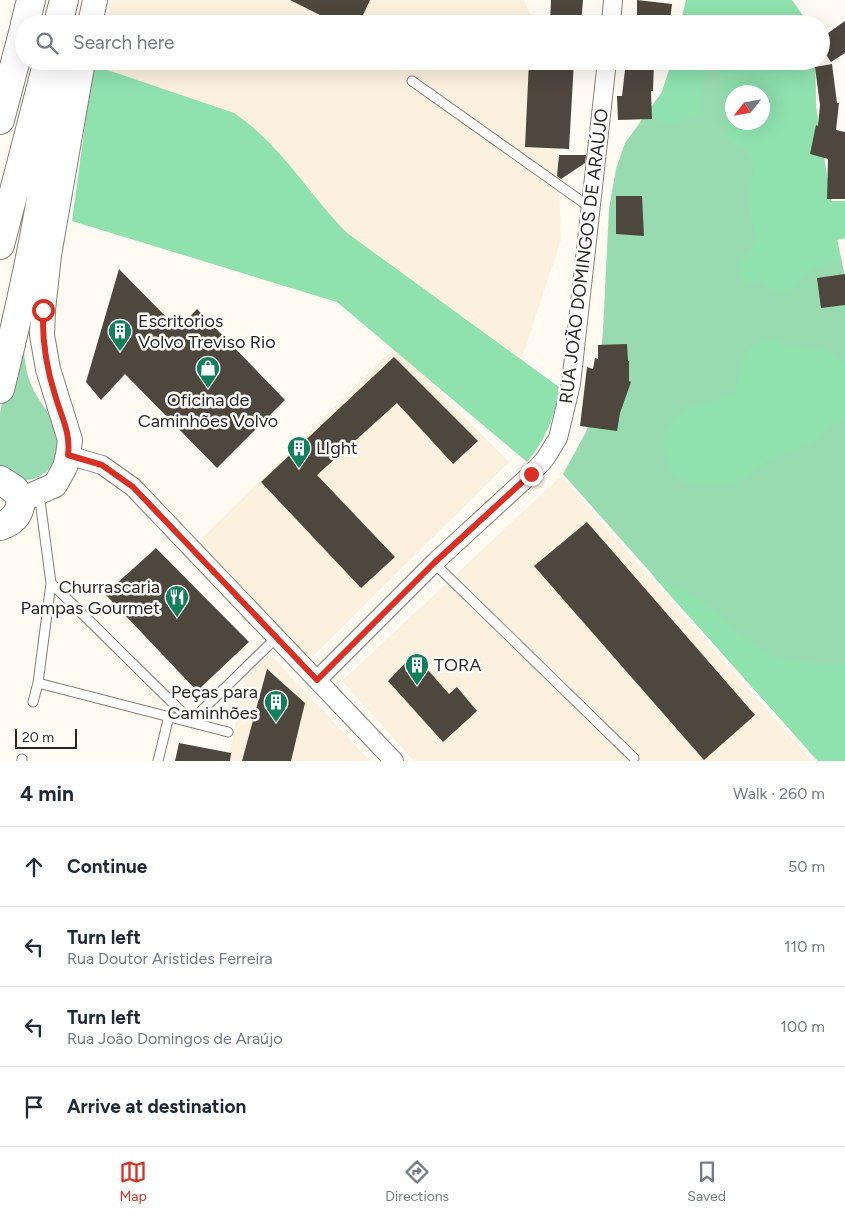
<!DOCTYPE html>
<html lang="en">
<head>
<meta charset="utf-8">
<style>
  :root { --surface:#fff; --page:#f2f2f3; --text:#1f2937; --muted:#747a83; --line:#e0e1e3; --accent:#d93025 }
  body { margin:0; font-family:Figtree,sans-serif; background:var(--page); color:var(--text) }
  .compass { position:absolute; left:725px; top:85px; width:45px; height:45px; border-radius:50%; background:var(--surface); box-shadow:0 5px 20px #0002; rotate:239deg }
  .scale { position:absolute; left:15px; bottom:12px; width:62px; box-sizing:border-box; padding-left:5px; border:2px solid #282621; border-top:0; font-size:14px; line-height:18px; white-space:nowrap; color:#282621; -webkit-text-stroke:4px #fff; paint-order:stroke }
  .stop { position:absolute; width:15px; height:15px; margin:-11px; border:4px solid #d93025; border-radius:50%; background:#fff }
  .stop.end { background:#d93025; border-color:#fff; box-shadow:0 1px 5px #0008 }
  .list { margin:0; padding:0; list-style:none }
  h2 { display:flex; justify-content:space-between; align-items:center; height:65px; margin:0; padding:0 20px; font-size:21px }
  h2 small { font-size:16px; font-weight:400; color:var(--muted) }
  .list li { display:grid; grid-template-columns:32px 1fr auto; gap:15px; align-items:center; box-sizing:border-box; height:80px; padding:0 20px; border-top:1px solid var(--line) }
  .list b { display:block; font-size:19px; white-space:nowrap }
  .list p { margin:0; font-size:16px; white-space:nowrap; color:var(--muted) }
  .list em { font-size:16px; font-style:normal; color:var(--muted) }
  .icon { flex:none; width:28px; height:28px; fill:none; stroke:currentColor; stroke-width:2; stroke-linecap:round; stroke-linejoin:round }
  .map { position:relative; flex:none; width:845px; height:761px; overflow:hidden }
  .search { position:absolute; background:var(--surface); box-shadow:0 5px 20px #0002; left:15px; right:15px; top:15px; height:55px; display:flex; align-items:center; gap:12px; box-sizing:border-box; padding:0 18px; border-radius:28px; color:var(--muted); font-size:19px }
  .sheet { height:385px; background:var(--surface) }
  nav { display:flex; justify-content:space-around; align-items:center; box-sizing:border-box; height:70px; border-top:1px solid var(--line); background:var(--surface); font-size:14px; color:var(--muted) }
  nav a { display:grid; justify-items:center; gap:2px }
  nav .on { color:var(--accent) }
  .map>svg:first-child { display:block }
</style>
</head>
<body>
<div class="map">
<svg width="845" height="761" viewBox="0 0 845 761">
  <rect width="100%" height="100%" fill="#fffbf3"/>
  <!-- built -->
  <path fill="#fcf1de" d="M 112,0 L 524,0 L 535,24 L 106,24 Z
    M 97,61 L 552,61 L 555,68 L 561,240 L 522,358 L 94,72 Z
    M 395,347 L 509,462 L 310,659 L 196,544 Z
    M 561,476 L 812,761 L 414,761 L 342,681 Z
    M 269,653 L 370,761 L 228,761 L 245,677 Z"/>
  <!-- green -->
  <path fill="#99dbb1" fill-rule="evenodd" d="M 672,61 L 815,61 L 816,107 L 831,201 L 845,201 L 845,238 L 837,240 L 845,276 L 845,761 L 818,761 L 563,474 L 586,432 L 596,400 L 603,331 L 609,208 L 616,169 L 625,143 L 662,92 ZM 732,92 L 762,92 L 762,122 L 732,122 Z
    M 24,297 C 25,327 19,363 34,391 C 40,403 61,428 60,441 C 57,475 25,495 0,466 L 0,413 Z"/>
  <!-- forest -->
  <path fill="#8fe1ae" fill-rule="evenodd" d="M 686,0 L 792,0 L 809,24 L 680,24 Z
    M 672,61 L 815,61 L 816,107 L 831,201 L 845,201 L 845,238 L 837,240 L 842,262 C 830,263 819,264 809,272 C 804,275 802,281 798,284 C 784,299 772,291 757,281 L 747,284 C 726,264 751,258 754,242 C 757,230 751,220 749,208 C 746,187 765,164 742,147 C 738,144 733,144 729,140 C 721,121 733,74 709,69 C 706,77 702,86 701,95 C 699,116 699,119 676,122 C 664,123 658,123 648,115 L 662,92 ZM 732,92 L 762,92 L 762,122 L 732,122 Z
    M 93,65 L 234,113 C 283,147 306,191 347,233 L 559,387 C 556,415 545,441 527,462 L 337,302 L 72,221 Z
    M 767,338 L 778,340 L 787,346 L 804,346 L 814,351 L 825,349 L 845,363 L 845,419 L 833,425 L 811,443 L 767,461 L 735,484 L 691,484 L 682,481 L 669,467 L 663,444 L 664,433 L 670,422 L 687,408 L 735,395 C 741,368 738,350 767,338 Z
    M 653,576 C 672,585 691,593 708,606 C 731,623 754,651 783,659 C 803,664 825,663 845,663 L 845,761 L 818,761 Z"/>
  <!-- building -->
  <path fill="#4e473e" d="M 290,0 L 370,0 L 359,24 L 338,24 Z
    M 551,0 L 583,0 L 581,24 L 550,24 Z
    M 637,0 L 672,4 L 670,21 L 637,18 Z
    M 845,21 L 845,53 L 831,62 L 821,47 L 821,38 Z
    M 529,61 L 574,61 L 569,149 L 525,147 Z
    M 626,61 L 654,61 L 653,91 L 651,91 L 652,119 L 618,120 L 617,96 L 622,96 Z
    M 832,64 L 837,103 L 839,103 L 836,130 L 845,132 L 845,199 L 827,199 L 828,159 L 810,154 L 816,125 L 818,126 L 820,105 L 815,67 Z
    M 559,155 L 586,155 L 585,163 L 561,179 L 557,176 Z
    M 616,196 L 642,196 L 644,236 L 616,234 Z
    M 119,269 L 178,329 L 197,309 L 285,400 L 217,468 L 125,374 L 101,400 L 86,382 Z
    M 845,274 L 845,305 L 821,308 L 817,278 Z
    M 627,344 L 628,361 L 629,361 L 629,381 L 631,382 L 620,413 L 617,431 L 580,426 L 587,367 L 593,369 L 595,358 L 598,359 L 598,345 Z
    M 394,357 L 478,441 L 453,464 L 397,403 L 317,475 L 395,557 L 361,588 L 261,482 Z
    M 587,522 L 755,715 L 704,760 L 534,566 Z
    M 156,548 L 249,642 L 197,691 L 105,594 Z
    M 414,654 L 449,694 L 457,687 L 477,711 L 443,742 L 388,681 Z
    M 267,669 L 305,703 L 291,761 L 242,761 Z
    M 179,743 L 231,753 L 230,761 L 175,761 Z"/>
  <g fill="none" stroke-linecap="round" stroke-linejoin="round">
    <!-- lane casing -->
    <g stroke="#868075" stroke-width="11">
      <path id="lane" d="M 412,81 L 591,208
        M 39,493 L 51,583 L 191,721 L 276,638
        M 434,563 L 634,758
        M 38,683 L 51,583
        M 33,702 L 38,683 L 228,732
        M 22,761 L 22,759
        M 158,761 L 169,716"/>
    </g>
    <!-- street casing -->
    <g stroke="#868075" stroke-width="20">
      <path id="street" d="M 611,24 L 613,0
        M 68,455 L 102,465 L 133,487 L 394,761
        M 317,680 L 434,563 L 531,474 L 545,459 L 558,438 L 571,384 L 607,61"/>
    </g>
    <!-- secondary casing -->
    <g stroke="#868075" stroke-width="26">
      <path id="secondary" d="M 90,24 L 95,0
        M 21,500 L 55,485 L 65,467 L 68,455 L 70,440 L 48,369 L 42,335 L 43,310 L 49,255 L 83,61"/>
    </g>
    <!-- highway casing -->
    <g stroke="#868075" stroke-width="30">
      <path id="highway" d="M 25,24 L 31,0
        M 58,24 L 64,0
        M 0,120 L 24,29
        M 0,245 L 45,72
        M 0,389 C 27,281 50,172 58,61
        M 0,480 L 15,490 L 21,500 C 20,514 13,522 0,526"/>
    </g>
    <!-- lane -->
    <use href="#lane" stroke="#fff" stroke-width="9"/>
    <!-- street -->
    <use href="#street" stroke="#fff" stroke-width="18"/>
    <!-- secondary -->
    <use href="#secondary" stroke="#fff" stroke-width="24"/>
    <!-- highway -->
    <use href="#highway" stroke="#fff" stroke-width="28"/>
  </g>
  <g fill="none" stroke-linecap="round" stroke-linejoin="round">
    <!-- route -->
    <path stroke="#d93025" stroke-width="6" d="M 43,310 C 42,339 46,367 55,395 C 61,416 71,433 68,455 L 102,465 L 133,487 L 317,680 L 434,563 L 531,474"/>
  </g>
  <!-- icons -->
  <defs>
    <g id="building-pin" transform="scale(1.25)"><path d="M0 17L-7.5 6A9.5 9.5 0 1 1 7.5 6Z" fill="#127f5b" stroke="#fff"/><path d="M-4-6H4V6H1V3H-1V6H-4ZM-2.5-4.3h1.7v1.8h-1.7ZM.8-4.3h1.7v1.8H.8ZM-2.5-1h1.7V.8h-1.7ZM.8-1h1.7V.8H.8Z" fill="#fff"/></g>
    <g id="shop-pin" transform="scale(1.25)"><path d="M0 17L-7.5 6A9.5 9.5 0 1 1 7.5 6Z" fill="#127f5b" stroke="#fff"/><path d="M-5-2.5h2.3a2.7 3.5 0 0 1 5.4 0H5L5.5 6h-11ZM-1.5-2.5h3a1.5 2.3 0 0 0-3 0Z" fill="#fff"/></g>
    <g id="restaurant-pin" transform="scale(1.25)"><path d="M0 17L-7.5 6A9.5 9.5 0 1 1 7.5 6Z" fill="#127f5b" stroke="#fff"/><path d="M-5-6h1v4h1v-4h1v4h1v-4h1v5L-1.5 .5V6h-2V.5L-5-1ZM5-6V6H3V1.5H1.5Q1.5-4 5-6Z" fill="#fff"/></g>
  </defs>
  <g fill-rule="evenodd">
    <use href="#building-pin" x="120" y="331"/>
    <use href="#shop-pin" x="208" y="368"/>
    <use href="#building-pin" x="299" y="448"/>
    <use href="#restaurant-pin" x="177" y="597"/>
    <use href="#building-pin" x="417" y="665"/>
    <use href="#building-pin" x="276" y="702"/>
  </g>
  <g text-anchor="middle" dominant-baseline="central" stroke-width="5" stroke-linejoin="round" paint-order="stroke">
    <!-- street labels -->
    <g font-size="18" fill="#282621" stroke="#fff">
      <text transform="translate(584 256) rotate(-83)">RUA JOÃO DOMINGOS DE ARAÚJO</text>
    </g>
    <!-- poi labels -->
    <g font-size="18" fill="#282621" stroke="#fff" text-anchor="start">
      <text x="138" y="321">Escritorios<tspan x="138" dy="21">Volvo Treviso Rio</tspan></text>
      <text x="208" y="400" text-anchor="middle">Oficina de<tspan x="208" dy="21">Caminhões Volvo</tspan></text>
      <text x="316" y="448">LIght</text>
      <text x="160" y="587" text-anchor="end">Churrascaria<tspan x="160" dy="21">Pampas Gourmet</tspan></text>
      <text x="434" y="665">TORA</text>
      <text x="258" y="692" text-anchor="end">Peças para<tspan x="258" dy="21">Caminhões</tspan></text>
    </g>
  </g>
</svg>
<svg class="compass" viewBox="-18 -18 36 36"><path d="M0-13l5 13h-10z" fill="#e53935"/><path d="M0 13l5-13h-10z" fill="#747a83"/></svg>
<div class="scale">20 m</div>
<div class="stop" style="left:43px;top:310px"></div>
<div class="stop end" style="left:531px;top:474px"></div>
<div class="search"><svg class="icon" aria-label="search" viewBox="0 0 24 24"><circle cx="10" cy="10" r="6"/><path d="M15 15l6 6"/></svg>Search here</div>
</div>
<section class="sheet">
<h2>4 min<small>Walk · 260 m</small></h2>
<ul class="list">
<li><svg class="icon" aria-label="ahead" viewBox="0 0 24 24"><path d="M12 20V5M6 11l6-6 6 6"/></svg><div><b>Continue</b></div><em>50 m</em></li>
<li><svg class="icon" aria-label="left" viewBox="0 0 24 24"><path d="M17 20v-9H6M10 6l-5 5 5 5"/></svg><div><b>Turn left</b><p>Rua Doutor Aristides Ferreira</p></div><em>110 m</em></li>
<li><svg class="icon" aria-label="left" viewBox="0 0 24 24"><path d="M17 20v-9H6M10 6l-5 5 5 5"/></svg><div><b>Turn left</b><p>Rua João Domingos de Araújo</p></div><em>100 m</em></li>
<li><svg class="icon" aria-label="arrive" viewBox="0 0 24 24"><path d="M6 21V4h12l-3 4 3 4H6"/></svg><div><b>Arrive at destination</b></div></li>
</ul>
</section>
<nav>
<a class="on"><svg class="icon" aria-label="map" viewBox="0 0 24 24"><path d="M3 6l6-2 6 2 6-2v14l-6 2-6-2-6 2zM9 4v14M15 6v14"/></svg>Map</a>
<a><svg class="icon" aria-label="directions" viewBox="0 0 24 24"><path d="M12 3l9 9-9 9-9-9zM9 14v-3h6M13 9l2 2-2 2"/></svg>Directions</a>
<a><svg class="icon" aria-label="saved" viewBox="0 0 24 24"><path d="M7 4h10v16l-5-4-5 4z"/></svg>Saved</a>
</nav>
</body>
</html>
